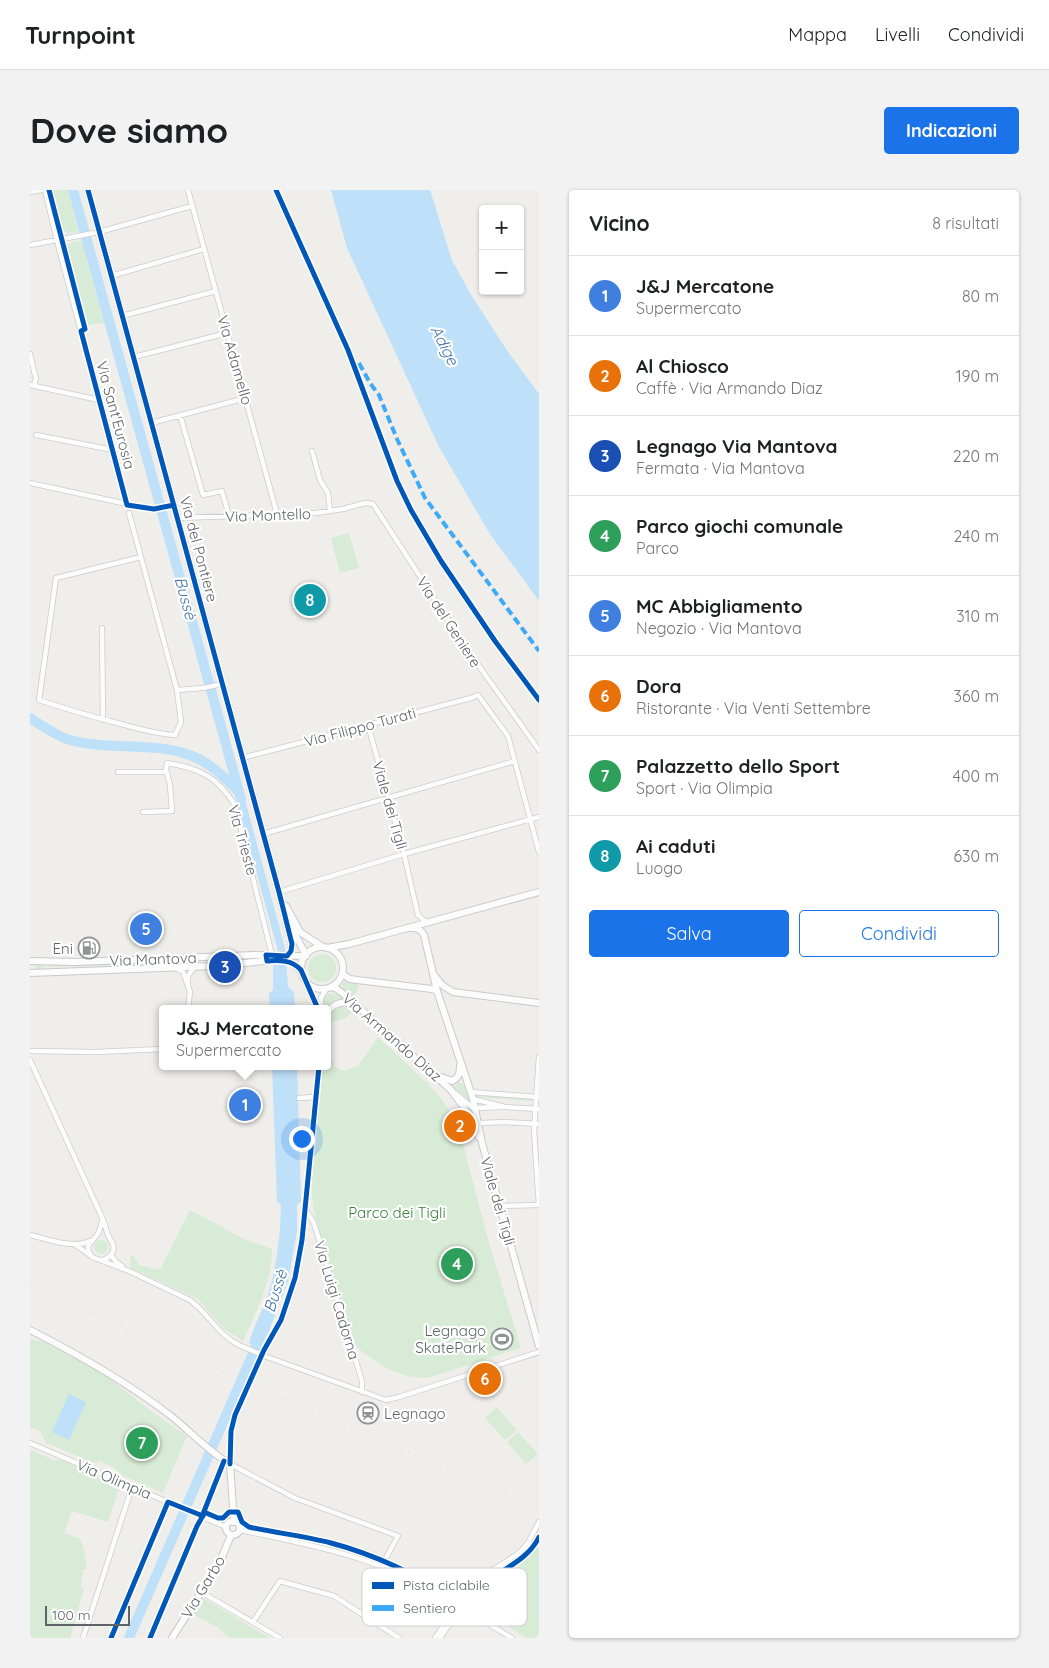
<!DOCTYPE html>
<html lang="it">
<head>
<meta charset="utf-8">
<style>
  :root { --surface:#fff; --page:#f2f2f2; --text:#202124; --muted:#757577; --line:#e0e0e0; --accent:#1a73e8 }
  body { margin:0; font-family:Quicksand,sans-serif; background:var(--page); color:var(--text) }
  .controls { position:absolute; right:15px; top:15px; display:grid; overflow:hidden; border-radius:5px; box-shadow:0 1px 4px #0004 }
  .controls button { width:45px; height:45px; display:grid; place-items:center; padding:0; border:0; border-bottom:1px solid var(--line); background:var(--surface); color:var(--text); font:25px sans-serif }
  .scale { position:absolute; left:15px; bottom:12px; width:85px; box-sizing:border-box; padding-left:5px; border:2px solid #5f6368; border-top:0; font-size:14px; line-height:18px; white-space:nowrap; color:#5f6368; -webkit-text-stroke:4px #fff; paint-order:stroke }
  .you { position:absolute; left:271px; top:948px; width:18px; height:18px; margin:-12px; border:4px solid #fff; border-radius:50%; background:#1a73e8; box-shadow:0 0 0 8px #1a73e833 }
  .badge { display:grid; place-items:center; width:32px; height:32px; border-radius:50%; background:var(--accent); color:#fff; font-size:16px; font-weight:700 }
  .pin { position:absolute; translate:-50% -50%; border:2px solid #fff; box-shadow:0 1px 5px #0006 }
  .popup { position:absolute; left:129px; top:815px; width:172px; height:65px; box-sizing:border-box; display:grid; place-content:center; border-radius:5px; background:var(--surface); filter:drop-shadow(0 1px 4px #0005); font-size:16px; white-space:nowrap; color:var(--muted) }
  .popup b { font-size:19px; color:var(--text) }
  .popup::after { content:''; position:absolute; left:50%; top:100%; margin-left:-10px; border:10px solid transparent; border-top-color:var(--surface) }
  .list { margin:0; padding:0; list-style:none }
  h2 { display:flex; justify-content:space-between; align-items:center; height:65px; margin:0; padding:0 20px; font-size:21px }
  h2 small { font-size:16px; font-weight:400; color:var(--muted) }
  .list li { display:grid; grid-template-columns:32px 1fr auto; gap:15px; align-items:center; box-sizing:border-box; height:80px; padding:0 20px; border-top:1px solid var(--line) }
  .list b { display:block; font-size:19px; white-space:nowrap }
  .list p { margin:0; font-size:16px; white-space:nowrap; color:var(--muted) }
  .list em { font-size:16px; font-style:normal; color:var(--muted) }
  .actions { display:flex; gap:10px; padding:15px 20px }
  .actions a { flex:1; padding:11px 0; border:1px solid var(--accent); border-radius:5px; text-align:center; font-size:18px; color:var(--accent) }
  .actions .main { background:var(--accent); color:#fff }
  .map { position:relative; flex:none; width:509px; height:1448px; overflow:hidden; border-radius:5px }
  header { display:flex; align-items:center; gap:30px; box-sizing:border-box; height:70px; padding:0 25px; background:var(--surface); border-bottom:1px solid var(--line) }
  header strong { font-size:24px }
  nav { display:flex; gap:28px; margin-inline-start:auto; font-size:18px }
  .intro { display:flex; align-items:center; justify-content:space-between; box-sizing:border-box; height:120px; padding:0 30px }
  h1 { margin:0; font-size:35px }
  .button { padding:12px 22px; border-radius:5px; background:var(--accent); color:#fff; font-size:18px; font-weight:700 }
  main { display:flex; gap:30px; padding:0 30px }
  aside { flex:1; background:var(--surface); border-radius:5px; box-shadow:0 1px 4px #0004 }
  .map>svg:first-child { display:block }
</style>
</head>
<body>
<header>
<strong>Turnpoint</strong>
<nav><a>Mappa</a><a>Livelli</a><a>Condividi</a></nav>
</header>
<div class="intro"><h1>Dove siamo</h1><a class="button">Indicazioni</a></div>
<main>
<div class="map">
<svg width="509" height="1448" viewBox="0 0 509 1448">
  <rect width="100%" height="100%" fill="#efeeea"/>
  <!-- green -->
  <path fill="#d8ebd6" d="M 21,0 L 38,0 L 49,42 L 37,43 L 32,39 Z
    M 52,50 L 71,122 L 75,133 L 55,135 L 34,54 Z
    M 319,343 L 329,378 L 310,383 L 301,348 Z
    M278 778a14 14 0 1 1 28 0a14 14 0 1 1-28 0Z
    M 168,772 L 168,773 L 13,777 L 9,780 L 6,780 L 6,774 L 13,776 Z
    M 315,791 L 328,794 L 327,802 L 323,805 L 325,808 L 313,799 L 312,794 Z
    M 302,803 L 307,804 L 315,809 L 304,812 L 294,819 L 294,807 L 297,804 Z
    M 309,815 L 322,816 L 326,820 L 314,829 L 298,832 L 300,822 Z
    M 348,847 L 399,895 L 414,912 L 428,935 L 459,1053 L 491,1158 L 401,1187 C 372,1192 343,1171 322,1153 L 283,1027 L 285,1026 L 282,1008 L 282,989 L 291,888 L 293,876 L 298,876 L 298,861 L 305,877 L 314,881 L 328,876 Z
    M 429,892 L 436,896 L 441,915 L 418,893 L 426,895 Z
    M 446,905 L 503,908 L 503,911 L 447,907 Z
    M 160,1020 L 216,1050 L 242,1059 C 243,1089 225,1124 213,1151 L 193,1138 L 168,1109 L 101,1078 L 100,1068 L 103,1064 L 109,1075 L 130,1080 Z
    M64 1057a7 7 0 1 1 14 0a7 7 0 1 1-14 0Z
    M 0,1149 L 13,1152 L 72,1183 L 125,1224 L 157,1246 L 133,1303 L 88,1283 C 85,1276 76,1274 69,1271 L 64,1273 L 16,1253 L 10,1241 L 0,1237 Z
    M 467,1217 L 487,1240 L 475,1250 L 455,1228 Z
    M 488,1242 L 508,1264 L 496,1274 L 477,1252 Z
    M 0,1260 L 24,1270 L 32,1270 L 90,1294 L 78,1332 L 42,1321 L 34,1343 L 49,1348 L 53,1356 L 57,1379 L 53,1379 L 51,1398 L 54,1399 L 40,1448 L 0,1448 Z
    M 505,1357 L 509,1357 L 509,1448 L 497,1448 L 443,1416 L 440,1411 C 451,1385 483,1379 501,1359 L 504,1360 Z
    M 171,1407 L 240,1448 L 200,1448 L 187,1437 L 161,1423 Z"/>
  <!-- water -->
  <path fill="#bfe0f9" d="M 301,0 L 400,0 L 422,70 L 440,103 L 476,159 L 509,204 L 509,411 L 460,344 L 409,257 L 317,58 Z
    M 211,595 L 255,758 L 258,796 L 261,800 L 264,802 L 265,819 L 240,819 L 239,803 L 243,800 L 243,777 L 248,761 L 203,597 Z
    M 242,876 L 267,876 L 271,1011 L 267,1015 L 267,1041 L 258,1091 L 239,1141 L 230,1158 L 219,1153 C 224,1135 233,1120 239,1102 C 247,1074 250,1047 251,1017 L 250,1014 L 247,1012 Z
    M 39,1204 L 56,1212 L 39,1250 L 22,1242 Z"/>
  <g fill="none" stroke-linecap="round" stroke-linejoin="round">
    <!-- river -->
    <path stroke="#bfe0f9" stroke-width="10" d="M 43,0 L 211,609
      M 0,528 C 11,535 28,547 40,550 C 80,561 124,551 162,566 C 180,573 194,587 207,600
      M 99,1448 L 231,1145"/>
    <!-- street-tunnel -->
    <path stroke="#cbcbca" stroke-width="4.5" stroke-dasharray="4.5 2" stroke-linecap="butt" d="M 209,1216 L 233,1163"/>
    <!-- street casing -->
    <g stroke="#cbcccc" stroke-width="6">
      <path id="street" d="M 15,0 L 27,51 L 97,315
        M 158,0 L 247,324
        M 0,2 L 11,0
        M 0,55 L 69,42 L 162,16
        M 81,86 L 174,59
        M 92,126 L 186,101
        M 0,164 L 6,189 L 4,195
        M 104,167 L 197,143
        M 0,195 L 69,210
        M 150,225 L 173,305 L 192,301 L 199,326
        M 121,233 L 216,208
        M 6,245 L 83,260
        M 282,261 L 290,290 L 298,303 L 300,321
        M 0,293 L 120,319 L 144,315
        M 99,323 L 147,500 L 173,498 L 192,494
        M 147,328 L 286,323 L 313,319 L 335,313 L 343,314 L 441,465 L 509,560
        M 111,367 L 26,388 L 9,510 C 36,519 63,527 91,534 C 109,539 126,544 145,545 L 151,532 L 147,500
        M 72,438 L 73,530
        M 338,535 L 374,664 L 388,725 L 397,733
        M 212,568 L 441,508 L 448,505 L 478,546 L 509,662
        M 88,582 L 137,582
        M 113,622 L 142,621 L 140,595 L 136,579 L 137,573 C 170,578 187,587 205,615 L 242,765
        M 233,644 L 485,571
        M 249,702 L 374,664 L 509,627
        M 146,778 L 153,782 L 158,796 L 158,786 L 164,777
        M 275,791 L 288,819
        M 158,819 L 160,802 L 158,796
        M 291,819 L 291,808 L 296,799
        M 0,861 L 66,862 L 132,859
        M 509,867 L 504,940 L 509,1015
        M 0,870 L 71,1025 C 74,1032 76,1038 78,1045 C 79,1048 81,1050 82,1052 C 87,1062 79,1069 71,1070
        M 441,902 L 508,907
        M 425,903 L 443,918 L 474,917
        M 269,908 L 285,907
        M 443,909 L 475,917 L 509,919
        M 449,933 L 475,932 L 509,934
        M 470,1016 L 509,1015
        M 275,1022 L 277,1022 L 284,1033 L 332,1191 L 332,1202
        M 73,1029 C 71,1034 70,1041 67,1045 C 60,1054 54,1056 62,1067 L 99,1081 L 160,1110 C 179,1124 188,1145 209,1155
        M 0,1045 C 18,1049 42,1059 60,1051
        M 44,1054 L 60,1065
        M 81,1065 L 86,1072 L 92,1076
        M 234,1160 L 251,1130 L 265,1088 L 272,1050 L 289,876
        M 237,1167 L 356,1210 L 369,1207 L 509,1162
        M 209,1216 L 201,1241 L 200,1274 L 265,1308 L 368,1346 L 351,1377
        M 0,1253 L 196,1337
        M 210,1340 C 284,1356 363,1368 423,1418
        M 171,1402 L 250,1448
        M 438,1405 L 434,1415 L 446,1425
        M 412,1406 L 429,1411 L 452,1387 L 489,1363 L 498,1353 L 509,1332
        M 431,1421 L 452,1430 L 482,1448
        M 223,1432 L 250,1391 L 304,1406 L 369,1448
        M 53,1448 L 102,1297
        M 405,1448 L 422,1423 L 424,1419 L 423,1416
        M 410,1448 L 428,1421"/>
    </g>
    <!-- secondary casing -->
    <g stroke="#cacacb" stroke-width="8">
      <path id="secondary" d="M 58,0 L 249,702 L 262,756 L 260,763 L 257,766
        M 256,716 L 270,742 L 293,757
        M 260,735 L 276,765
        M 381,738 C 386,738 392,740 394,745 L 407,801 L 443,909 L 452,953 L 509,1156
        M271 778a21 21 0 1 1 42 0a21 21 0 1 1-42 0Z
        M 297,758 L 319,754 L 509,702
        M 0,771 L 46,772 L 224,765 L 276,766
        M 0,783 L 184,776 L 245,770 L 259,771 L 271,780
        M 312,784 L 320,789 L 327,790 L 402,799 L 407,801
        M 405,786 L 412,795 L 423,802 L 509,813
        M 301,797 L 307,799 L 316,806 L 421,900 L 435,919 L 449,947
        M 298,822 C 304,812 314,811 325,814
        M 411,887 L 422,891 C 429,888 430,883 430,875
        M 0,1140 C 49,1165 97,1192 141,1226 C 161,1242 178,1261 200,1274 L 204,1332
        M196 1338a7 7 0 1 1 14 0a7 7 0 1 1-14 0Z
        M 142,1448 L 190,1372 L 201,1345"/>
    </g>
    <!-- street -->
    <use href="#street" stroke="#fdfcfc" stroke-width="4.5"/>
    <!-- secondary -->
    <use href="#secondary" stroke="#fdfcfc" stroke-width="6"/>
    <!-- rail -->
    <path stroke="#e4e4e4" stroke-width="2" stroke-dasharray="1 6" stroke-linecap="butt" d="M 0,1097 L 327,1241 L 509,1317"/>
    <!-- street-bridge casing -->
    <g stroke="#cbcccc" stroke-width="6" stroke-linecap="butt">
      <path id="street-bridge" d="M 209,1155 L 237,1167"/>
    </g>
    <!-- street-bridge -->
    <use href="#street-bridge" stroke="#fdfcfc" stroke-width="4.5"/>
    <!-- quiet -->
    <path stroke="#3fa9f5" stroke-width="4" stroke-dasharray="8 4" stroke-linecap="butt" d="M 329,173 L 340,193 L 349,205 L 367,249 L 395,308 L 509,461"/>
    <!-- cycleway casing -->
    <g stroke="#fff" stroke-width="8">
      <path id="cycleway" d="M 19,0 L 55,139 L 51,141 L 97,315 L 124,319 L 144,315
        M 58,0 L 249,702 L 262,754 L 261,761 L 257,766 L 236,765 L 237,771 C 250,770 262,770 271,780 L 288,819
        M 246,0 L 318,160 L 367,291 L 381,320 L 411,371 L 465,451 L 509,510
        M 200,1274 L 201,1241 L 205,1225 L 234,1160 L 251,1130 L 265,1088 L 272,1050 L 289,876
        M 174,1322 L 188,1328 L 193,1328 L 199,1322 L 208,1322 L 212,1332 L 219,1337 C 246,1343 274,1346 301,1353 C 343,1364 388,1385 424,1408 L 427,1408 L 436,1396 L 444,1403 C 464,1381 496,1374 509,1347
        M 81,1448 L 138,1312 L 173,1326
        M 120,1448 L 167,1336 L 171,1329 L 194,1271"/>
    </g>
    <!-- cycleway -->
    <use href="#cycleway" stroke="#0057b8" stroke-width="5"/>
  </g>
  <!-- icons -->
  <defs>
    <g id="fuel-ring" transform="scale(1.125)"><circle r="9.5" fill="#fff" stroke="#919496" stroke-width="1.5"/><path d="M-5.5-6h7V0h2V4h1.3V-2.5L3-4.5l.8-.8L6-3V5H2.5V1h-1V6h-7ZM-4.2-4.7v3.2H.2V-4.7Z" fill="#919496"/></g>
    <g id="stadium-ring" transform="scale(1.125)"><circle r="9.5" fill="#fff" stroke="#919496" stroke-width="1.5"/><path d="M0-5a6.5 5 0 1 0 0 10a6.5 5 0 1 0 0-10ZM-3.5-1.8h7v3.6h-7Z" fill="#919496"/></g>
    <g id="station-ring" transform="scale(1.125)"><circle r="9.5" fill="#fff" stroke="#919496" stroke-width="1.5"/><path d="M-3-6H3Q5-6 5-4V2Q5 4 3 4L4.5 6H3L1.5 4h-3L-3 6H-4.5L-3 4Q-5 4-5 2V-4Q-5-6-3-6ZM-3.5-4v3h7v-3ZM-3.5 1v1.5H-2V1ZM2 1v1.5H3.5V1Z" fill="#919496"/></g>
  </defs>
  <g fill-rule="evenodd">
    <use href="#fuel-ring" x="59" y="758"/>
    <use href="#stadium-ring" x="472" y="1149"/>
    <use href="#station-ring" x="338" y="1223"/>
  </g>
  <g text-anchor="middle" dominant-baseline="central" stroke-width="4.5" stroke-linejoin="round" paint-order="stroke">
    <!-- street labels -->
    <g font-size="15" fill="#5f6368" stroke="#fff">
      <text transform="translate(205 170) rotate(74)">Via Adamello</text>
      <text transform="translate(86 225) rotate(75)">Via Sant'Eurosia</text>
      <text transform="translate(238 325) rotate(-2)">Via Montello</text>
      <text transform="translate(169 359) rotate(75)">Via del Pontiere</text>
      <text transform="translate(419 432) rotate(57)">Via del Geniere</text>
      <text transform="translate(330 537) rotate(-15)">Via Filippo Turati</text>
      <text transform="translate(360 615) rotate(74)">Viale dei Tigli</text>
      <text transform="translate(213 650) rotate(74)">Via Trieste</text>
      <text transform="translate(123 769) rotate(-2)">Via Mantova</text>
      <text transform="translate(362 847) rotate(41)">Via Armando Diaz</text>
      <text transform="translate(468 1011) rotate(74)">Viale dei Tigli</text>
      <text transform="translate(307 1110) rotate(73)">Via Luigi Cadorna</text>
      <text transform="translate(84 1289) rotate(23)">Via Olimpia</text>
      <text transform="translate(173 1397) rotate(-59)">Via Garbo</text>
    </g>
    <!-- poi labels -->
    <g font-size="15" fill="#5f6368" stroke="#fff" text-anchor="end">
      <text x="43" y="758">Eni</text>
      <text x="456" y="1140">Legnago<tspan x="456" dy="17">SkatePark</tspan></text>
      <text x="354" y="1223" text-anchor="start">Legnago</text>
    </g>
    <!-- park labels -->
    <g font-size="15" fill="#348238" stroke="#fff">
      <text x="367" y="1022">Parco dei Tigli</text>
    </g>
    <!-- water labels -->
    <g font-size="16" font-style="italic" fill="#4174aa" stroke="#fff">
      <text transform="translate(415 155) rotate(63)">Adige</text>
      <text transform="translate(156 408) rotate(75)">Bussè</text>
      <text transform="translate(245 1101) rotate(-72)">Bussè</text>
    </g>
  </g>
  <!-- legend -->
  <rect x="332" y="1378" width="165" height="58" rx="8" fill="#fff" stroke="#cfd0d2" stroke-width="1"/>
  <rect x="342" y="1392" width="22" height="7" fill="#0057b8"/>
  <rect x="342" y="1415" width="22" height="6" fill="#3fa9f5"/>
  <g font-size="14" fill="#5f6368">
    <text x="373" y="1400">Pista ciclabile</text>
    <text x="373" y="1423">Sentiero</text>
  </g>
</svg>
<div class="controls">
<button>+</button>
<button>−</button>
</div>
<div class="scale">100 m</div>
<div class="you"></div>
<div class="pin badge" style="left:215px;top:915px;background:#3f7fe0">1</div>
<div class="popup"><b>J&amp;J Mercatone</b>Supermercato</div>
<div class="pin badge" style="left:430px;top:936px;background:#e8710a">2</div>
<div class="pin badge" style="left:195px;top:777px;background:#1a4fb4">3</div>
<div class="pin badge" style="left:427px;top:1074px;background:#2e9e5b">4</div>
<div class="pin badge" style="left:116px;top:739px;background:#3f7fe0">5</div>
<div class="pin badge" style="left:455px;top:1189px;background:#e8710a">6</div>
<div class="pin badge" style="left:112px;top:1253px;background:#2e9e5b">7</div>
<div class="pin badge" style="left:280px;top:410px;background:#0f9aa8">8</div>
</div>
<aside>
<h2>Vicino<small>8 risultati</small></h2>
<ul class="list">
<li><span class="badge" style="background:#3f7fe0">1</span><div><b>J&amp;J Mercatone</b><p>Supermercato</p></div><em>80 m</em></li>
<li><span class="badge" style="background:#e8710a">2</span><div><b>Al Chiosco</b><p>Caffè · Via Armando Diaz</p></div><em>190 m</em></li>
<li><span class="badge" style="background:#1a4fb4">3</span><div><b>Legnago Via Mantova</b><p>Fermata · Via Mantova</p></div><em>220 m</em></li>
<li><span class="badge" style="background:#2e9e5b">4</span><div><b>Parco giochi comunale</b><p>Parco</p></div><em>240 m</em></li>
<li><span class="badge" style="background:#3f7fe0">5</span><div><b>MC Abbigliamento</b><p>Negozio · Via Mantova</p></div><em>310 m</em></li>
<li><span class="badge" style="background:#e8710a">6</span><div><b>Dora</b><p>Ristorante · Via Venti Settembre</p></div><em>360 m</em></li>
<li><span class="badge" style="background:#2e9e5b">7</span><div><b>Palazzetto dello Sport</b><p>Sport · Via Olimpia</p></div><em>400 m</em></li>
<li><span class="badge" style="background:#0f9aa8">8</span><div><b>Ai caduti</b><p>Luogo</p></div><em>630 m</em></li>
</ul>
<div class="actions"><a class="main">Salva</a><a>Condividi</a></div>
</aside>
</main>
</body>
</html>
